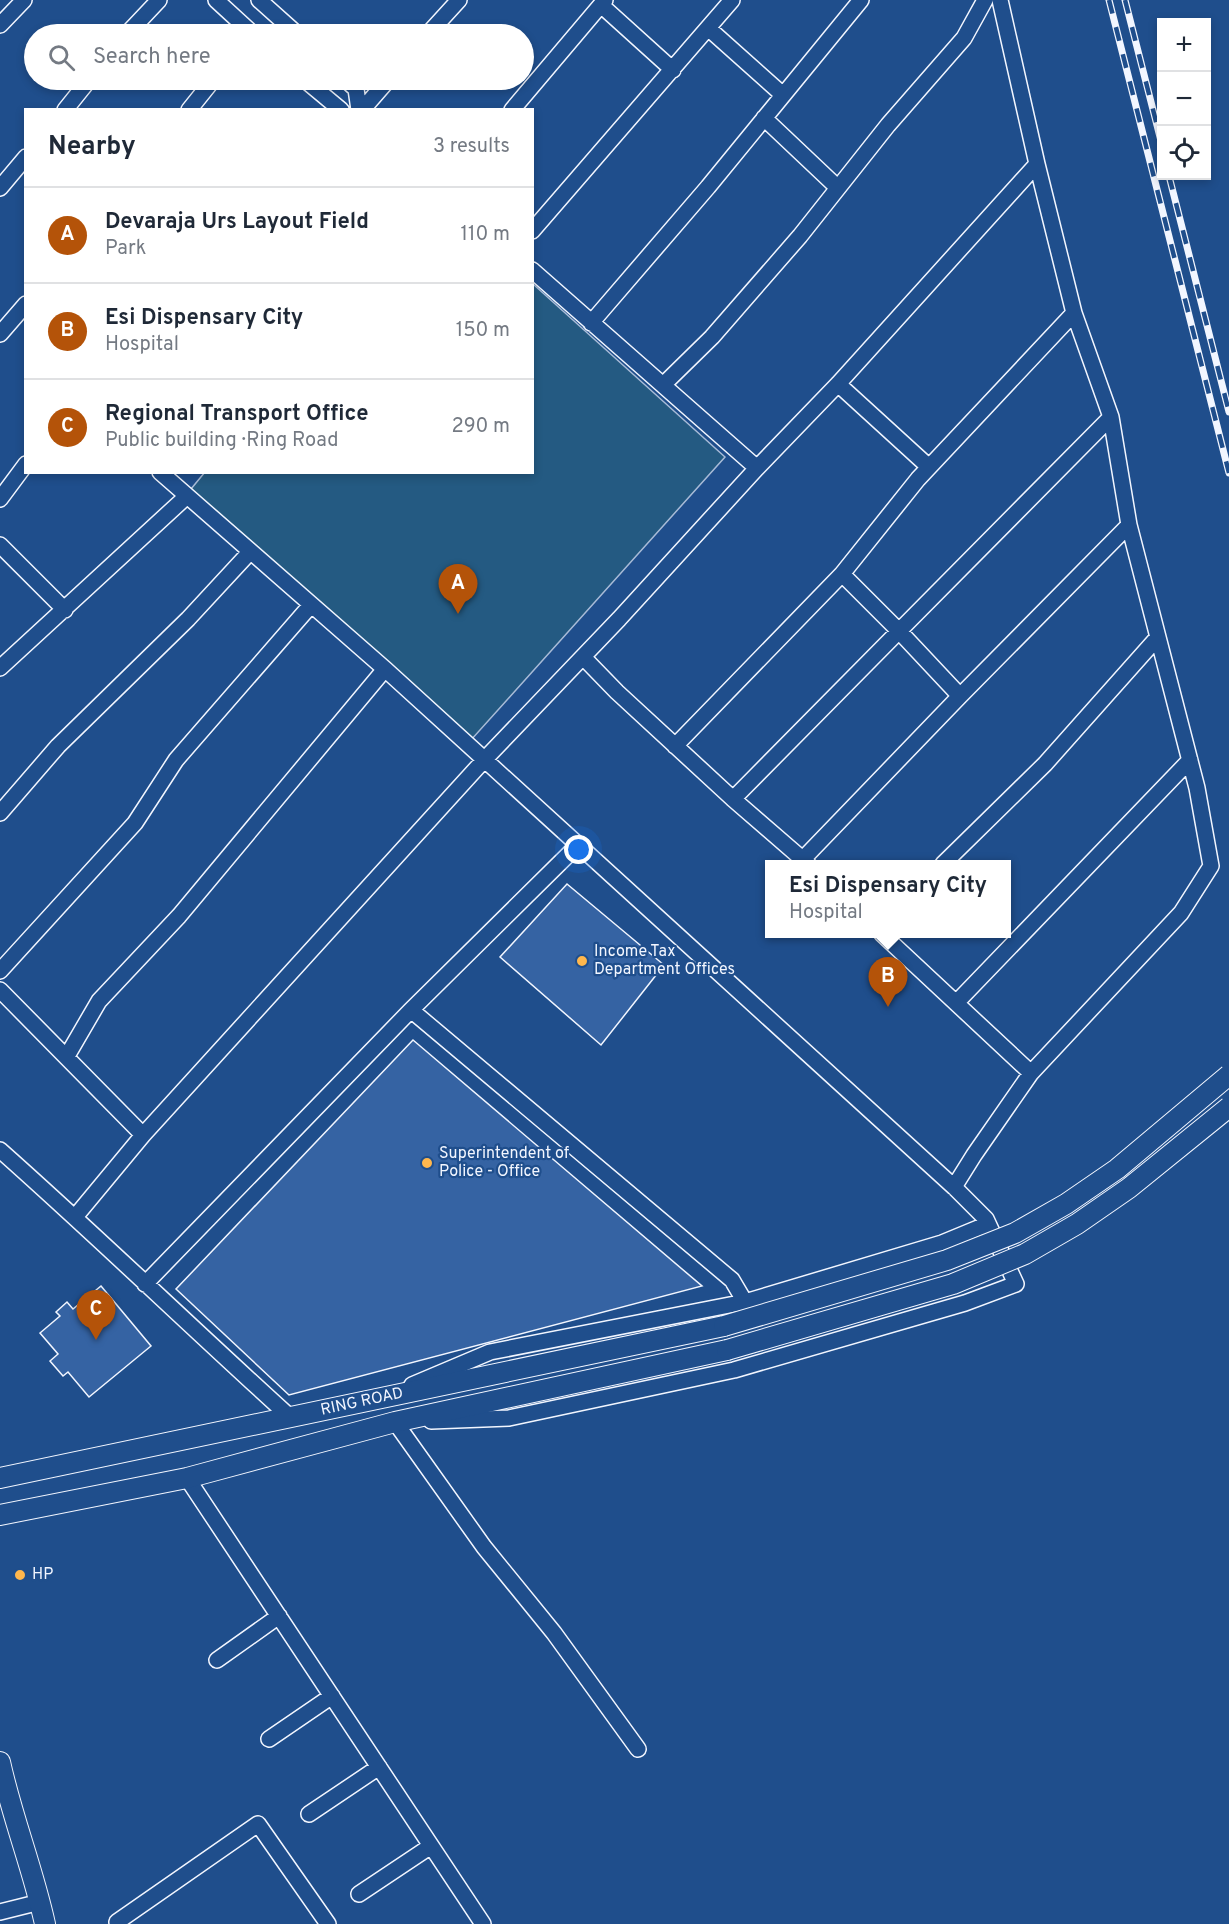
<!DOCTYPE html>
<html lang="en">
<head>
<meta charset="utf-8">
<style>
  :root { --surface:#fff; --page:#f6f6f7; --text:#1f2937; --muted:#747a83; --line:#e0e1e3; --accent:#b45309 }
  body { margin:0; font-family:Overpass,sans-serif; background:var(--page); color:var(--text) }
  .controls { position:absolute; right:18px; top:18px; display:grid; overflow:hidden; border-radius:0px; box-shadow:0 3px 9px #0003 }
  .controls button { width:54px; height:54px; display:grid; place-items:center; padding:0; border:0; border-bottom:2px solid var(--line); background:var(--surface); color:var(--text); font:30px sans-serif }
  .you { position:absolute; left:579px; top:850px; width:21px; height:21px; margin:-15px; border:4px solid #fff; border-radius:50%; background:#1a73e8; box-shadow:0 0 0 9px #1a73e833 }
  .badge { display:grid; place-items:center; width:39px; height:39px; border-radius:50%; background:var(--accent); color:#fff; font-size:20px; font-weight:700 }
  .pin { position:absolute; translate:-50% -50px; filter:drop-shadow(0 2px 3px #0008) }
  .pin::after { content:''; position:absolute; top:32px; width:21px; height:18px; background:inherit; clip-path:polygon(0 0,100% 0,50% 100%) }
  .popup { position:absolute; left:765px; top:860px; width:246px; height:78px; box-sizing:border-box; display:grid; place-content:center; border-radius:0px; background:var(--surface); filter:drop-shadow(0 2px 4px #0005); font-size:20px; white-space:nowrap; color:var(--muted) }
  .popup b { font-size:22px; color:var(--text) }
  .popup::after { content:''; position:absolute; left:50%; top:100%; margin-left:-12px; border:12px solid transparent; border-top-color:var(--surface) }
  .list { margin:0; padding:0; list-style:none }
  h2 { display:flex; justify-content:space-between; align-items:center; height:78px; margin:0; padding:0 24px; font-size:26px }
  h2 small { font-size:20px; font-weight:400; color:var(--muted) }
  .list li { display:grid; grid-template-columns:39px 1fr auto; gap:18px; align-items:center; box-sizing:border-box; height:96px; padding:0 24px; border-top:2px solid var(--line) }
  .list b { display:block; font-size:22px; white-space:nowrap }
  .list p { margin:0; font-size:20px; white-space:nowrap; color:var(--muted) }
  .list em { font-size:20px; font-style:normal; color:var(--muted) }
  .icon { flex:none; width:33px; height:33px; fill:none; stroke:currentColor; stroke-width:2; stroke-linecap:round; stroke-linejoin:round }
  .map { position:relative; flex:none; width:1229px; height:1924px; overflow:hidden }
  .search { position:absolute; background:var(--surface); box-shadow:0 3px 9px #0003; left:24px; top:24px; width:510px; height:66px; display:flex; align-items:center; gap:15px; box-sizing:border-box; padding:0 21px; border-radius:33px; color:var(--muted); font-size:22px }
  .panel { position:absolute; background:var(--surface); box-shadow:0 3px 9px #0003; left:24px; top:108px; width:510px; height:366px; border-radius:0px }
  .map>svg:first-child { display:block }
</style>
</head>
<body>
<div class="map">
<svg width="1229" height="1924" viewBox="0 0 1229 1924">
  <rect width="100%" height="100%" fill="#1f4e8c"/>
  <!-- green -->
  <path fill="#245a82" stroke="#a8bbd7" stroke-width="1.5" d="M 533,284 L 725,457 L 471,740 L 191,489 L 205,472 L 532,472 Z"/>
  <!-- building -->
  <path fill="#3563a3" stroke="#f2f6ff" stroke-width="1.5" d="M 567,884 L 664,965 L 601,1045 L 500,957 Z
    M 413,1040 L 702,1286 L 289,1395 L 176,1289 Z
    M 101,1286 L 151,1346 L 89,1397 L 68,1372 L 63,1376 L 50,1361 L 58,1354 L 40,1333 L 60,1316 L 56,1312 L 67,1302 L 73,1309 Z"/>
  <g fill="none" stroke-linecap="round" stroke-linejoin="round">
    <!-- street casing -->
    <g stroke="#f2f6ff" stroke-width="18">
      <path id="street" d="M 216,0 L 253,34
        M 259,0 L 297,34
        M 601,5 L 673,70
        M 0,25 L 24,0
        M 708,28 L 783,95
        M 127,34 L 159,0
        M 428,34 L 459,0
        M 305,80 L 341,110
        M 346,80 L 356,89 L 359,110
        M 65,110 L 89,80
        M 189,110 L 213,80
        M 362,110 L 388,80
        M 512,110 L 605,0
        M 764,118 L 838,188
        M 0,188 L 26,157
        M 532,231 L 732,0
        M 591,323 L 708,187 L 861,0
        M 0,334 L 26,304
        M 838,384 L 929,467
        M 663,385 L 712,337 L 800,236 L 888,125 L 964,38 L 985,0
        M 757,468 L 838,384 L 1037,164
        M 160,472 L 385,669 L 954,1187
        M 0,499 L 26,464
        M 0,545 L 65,610
        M 583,657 L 617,692 L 733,799 L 808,864
        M 0,668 L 187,496
        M 960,696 L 899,631 L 1111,417
        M 675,746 L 842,574
        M 733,799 L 899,631 L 842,574 L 918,479 L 1074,313
        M 0,813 L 58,746 L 188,619 L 250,552
        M 803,859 L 960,696 L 1129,525
        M 943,864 L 1045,764 L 1158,637
        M 882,934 L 1031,1073
        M 0,971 L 135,823 L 176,760 L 311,605
        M 0,990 L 143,1135
        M 956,1003 L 1190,760
        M 411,1010 L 732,1280 L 745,1302
        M 67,1056 L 99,1001 L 179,916 L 385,669
        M 0,1150 C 98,1237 193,1329 290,1417
        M 75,1217 L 143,1135 L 485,759 L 619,619 L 757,468 L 532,270
        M 145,1284 L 411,1010 L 578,845
        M 412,1385 L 490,1352 L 745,1302 L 942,1243 L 988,1224
        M 431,1421 L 509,1418 L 734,1370 L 965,1303 L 1016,1284 L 986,1219 L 954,1187 L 974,1155 L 1031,1073 L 1181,913 L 1211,866 L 1197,788 L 1129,525 L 1111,417 L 1074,313 L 1037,164 L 1000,0
        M 395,1422 L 484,1547 L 554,1633 L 638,1749
        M 187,1478 L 483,1924
        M 217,1660 L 279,1616
        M 269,1739 L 332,1696
        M 309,1814 L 379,1767
        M 359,1894 L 431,1846
        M 0,1912 L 40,1902
        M 117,1922 L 258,1824 L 328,1924"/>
    </g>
    <!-- secondary casing -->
    <g stroke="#f2f6ff" stroke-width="22">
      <path id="secondary" d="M 0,1478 L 724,1326
        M 0,1515 L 187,1478 L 395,1422 L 727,1350
        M 0,1762 C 12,1817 33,1869 45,1924"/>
    </g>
    <!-- street -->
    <use href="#street" stroke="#1f4e8c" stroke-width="15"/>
    <!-- secondary -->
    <use href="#secondary" stroke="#1f4e8c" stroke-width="20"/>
    <!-- rail casing -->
    <g stroke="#f2f6ff" stroke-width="7">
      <path id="rail" d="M 1109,0 L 1229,473
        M 1125,0 L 1162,145
        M 1169,176 L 1229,412"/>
    </g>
    <!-- rail -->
    <use href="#rail" stroke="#1f4e8c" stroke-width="4.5" stroke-dasharray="14" stroke-linecap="butt"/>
    <!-- secondary-bridge casing -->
    <g stroke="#f2f6ff" stroke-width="22" stroke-linecap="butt">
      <path id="secondary-bridge" d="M 724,1326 L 947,1260 L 1015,1233 L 1066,1204 L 1117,1169 L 1229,1075
        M 727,1350 L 953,1284 L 1025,1254 L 1077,1224 L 1129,1188 L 1229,1107"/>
    </g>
    <!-- secondary-bridge -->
    <use href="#secondary-bridge" stroke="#1f4e8c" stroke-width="20"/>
  </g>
  <!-- markers -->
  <g fill="#ffb74d" stroke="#1f4e8c" stroke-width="2">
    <circle cx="582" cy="961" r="6"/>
    <circle cx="427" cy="1163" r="6"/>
    <circle cx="20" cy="1575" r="6"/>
  </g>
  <g text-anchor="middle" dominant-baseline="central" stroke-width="4.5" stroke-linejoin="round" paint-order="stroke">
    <!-- poi labels -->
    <g font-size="16" fill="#f2f6ff" stroke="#1f4e8c" text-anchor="start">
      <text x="594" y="952">Income Tax<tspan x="594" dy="18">Department Offices</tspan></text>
      <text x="439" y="1154">Superintendent of<tspan x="439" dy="18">Police - Office</tspan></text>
      <text x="32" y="1575">HP</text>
    </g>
    <!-- street labels -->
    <g font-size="16" fill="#f2f6ff" stroke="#1f4e8c">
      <text transform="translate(362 1402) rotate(-12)">RING ROAD</text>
    </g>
  </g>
</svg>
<div class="controls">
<button>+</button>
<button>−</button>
<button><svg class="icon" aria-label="locate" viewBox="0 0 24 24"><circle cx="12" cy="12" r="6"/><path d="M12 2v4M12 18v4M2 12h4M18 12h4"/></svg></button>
</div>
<div class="you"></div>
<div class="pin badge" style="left:458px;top:614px">A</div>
<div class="pin badge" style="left:888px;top:1007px">B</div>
<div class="popup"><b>Esi Dispensary City</b>Hospital</div>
<div class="pin badge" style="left:96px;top:1340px">C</div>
<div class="search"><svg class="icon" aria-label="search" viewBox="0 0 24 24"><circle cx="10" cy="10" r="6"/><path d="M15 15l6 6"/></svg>Search here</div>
<section class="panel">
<h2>Nearby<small>3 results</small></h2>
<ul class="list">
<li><span class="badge">A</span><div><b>Devaraja Urs Layout Field</b><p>Park</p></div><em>110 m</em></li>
<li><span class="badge">B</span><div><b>Esi Dispensary City</b><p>Hospital</p></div><em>150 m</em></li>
<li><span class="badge">C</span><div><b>Regional Transport Office</b><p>Public building · Ring Road</p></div><em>290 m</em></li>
</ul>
</section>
</div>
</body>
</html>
